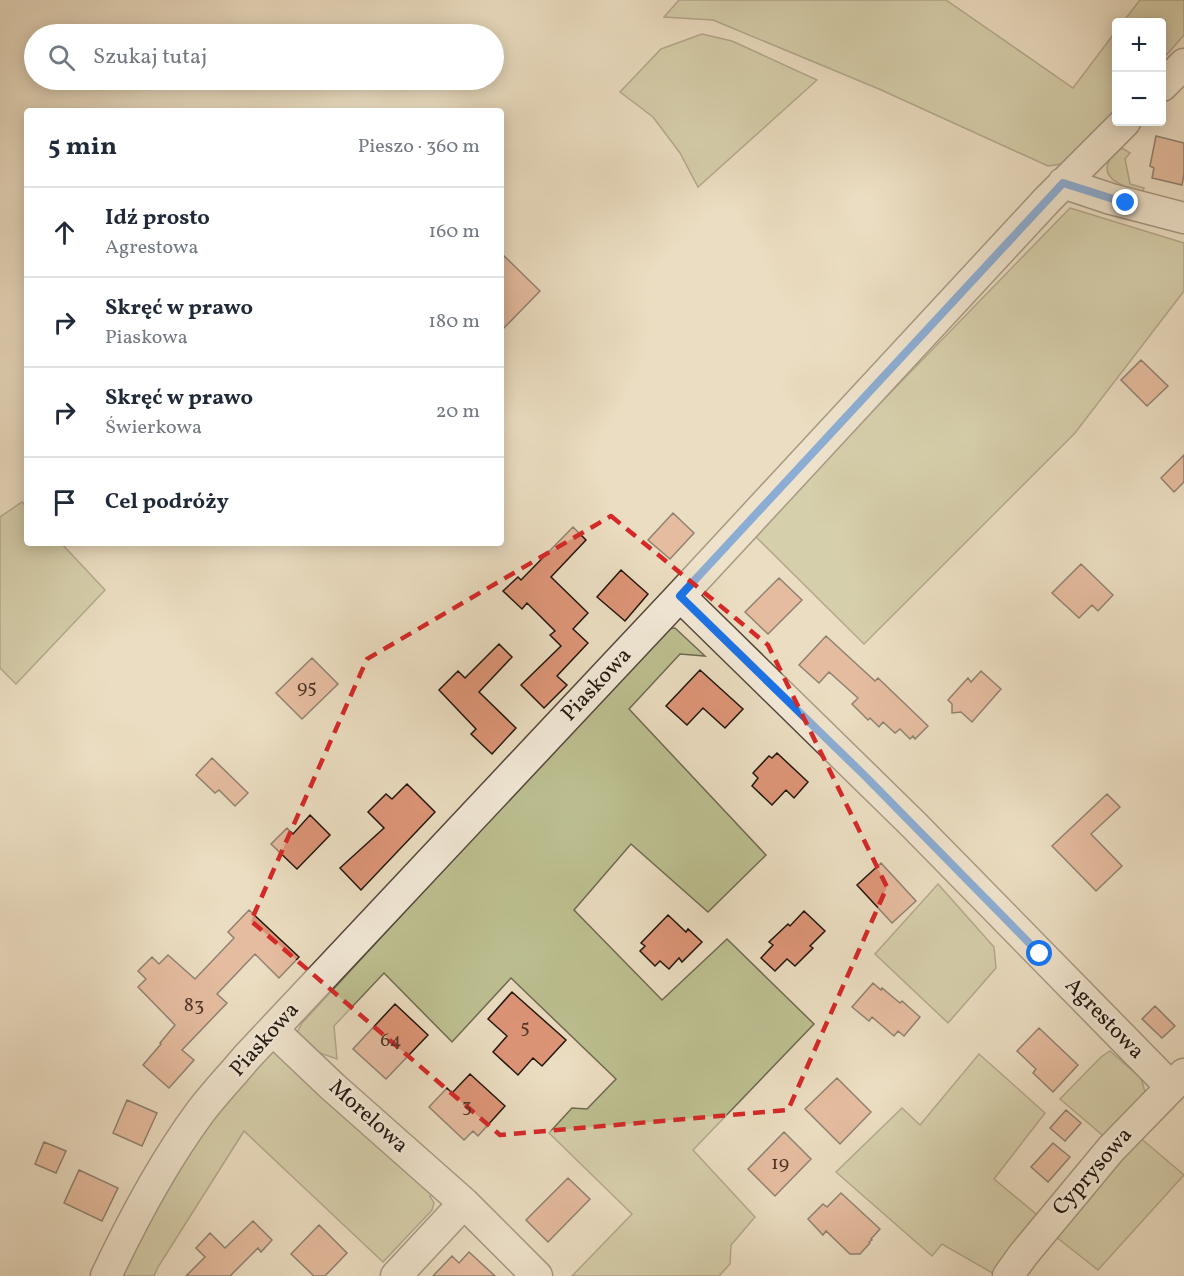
<!DOCTYPE html>
<html lang="pl">
<head>
<meta charset="utf-8">
<style>
  :root { --surface:#fff; --page:#f6f6f7; --text:#1f2937; --muted:#747a83; --line:#e0e1e3 }
  body { margin:0; font-family:Vollkorn,serif; background:var(--page); color:var(--text) }
  .controls { position:absolute; right:18px; top:18px; display:grid; overflow:hidden; border-radius:6px; box-shadow:0 3px 15px #0003 }
  .controls button { width:54px; height:54px; display:grid; place-items:center; padding:0; border:0; border-bottom:2px solid var(--line); background:var(--surface); color:var(--text); font:30px sans-serif }
  .stop { position:absolute; width:18px; height:18px; margin:-14px; border:4px solid #1a73e8; border-radius:50%; background:#fff }
  .stop.end { background:#1a73e8; border-color:#fff; box-shadow:0 2px 6px #0008 }
  .list { margin:0; padding:0; list-style:none }
  h2 { display:flex; justify-content:space-between; align-items:center; height:78px; margin:0; padding:0 24px; font-size:26px }
  h2 small { font-size:20px; font-weight:400; color:var(--muted) }
  .list li { display:grid; grid-template-columns:39px 1fr auto; gap:18px; align-items:center; box-sizing:border-box; height:90px; padding:0 24px; border-top:2px solid var(--line) }
  .list b { display:block; font-size:22px; white-space:nowrap }
  .list p { margin:0; font-size:20px; white-space:nowrap; color:var(--muted) }
  .list em { font-size:20px; font-style:normal; color:var(--muted) }
  .icon { flex:none; width:33px; height:33px; fill:none; stroke:currentColor; stroke-width:2; stroke-linecap:round; stroke-linejoin:round }
  .map { position:relative; flex:none; width:1184px; height:1276px; overflow:hidden }
  .search { position:absolute; background:var(--surface); box-shadow:0 3px 15px #0003; left:24px; top:24px; width:480px; height:66px; display:flex; align-items:center; gap:15px; box-sizing:border-box; padding:0 21px; border-radius:33px; color:var(--muted); font-size:22px }
  .panel { position:absolute; background:var(--surface); box-shadow:0 3px 15px #0003; left:24px; top:108px; width:480px; height:438px; border-radius:6px }
  .map>svg:first-child { display:block }
</style>
</head>
<body>
<div class="map">
<svg width="1184" height="1276" viewBox="0 0 1184 1276">
  <rect width="100%" height="100%" fill="#ebddc1"/>
  <filter id="stains"><feTurbulence type="fractalNoise" baseFrequency=".00333" numOctaves="4"/><feColorMatrix values="0 0 0 0 .2 0 0 0 0 .09 0 0 0 0 .02 0 0 0 .5 -.17"/></filter>
  <radialGradient id="worn" r=".72"><stop offset=".6" stop-color="#630" stop-opacity="0"/><stop offset="1" stop-color="#630" stop-opacity=".3"/></radialGradient>
  <!-- green -->
  <path fill="#bcbf90" stroke="#6f6a50" stroke-width="1.5" d="M 679,0 L 946,0 L 1073,88 L 1116,31 L 1116,110 L 1068,163 L 1048,166 L 879,89 L 713,20 L 664,17 Z
    M 1140,0 L 1184,0 L 1184,35 L 1162,60 L 1162,22 L 1123,22 Z
    M 702,34 L 732,41 L 817,80 L 698,187 L 680,153 L 653,117 L 620,92 L 661,49 Z
    M 1122,148 L 1130,153 L 1125,159 L 1130,184 L 1144,188 L 1142,193 C 1130,188 1099,181 1109,161 C 1111,156 1118,151 1122,148 Z
    M 1070,208 L 1184,243 L 1184,291 L 1075,433 L 864,644 L 753,534 Z
    M 22,502 L 27,507 L 27,543 L 61,543 L 105,590 L 16,684 L 0,668 L 0,517 Z
    M 675,628 L 705,656 L 680,654 L 629,709 L 766,855 L 708,912 L 631,844 L 574,910 L 662,1000 L 727,939 L 814,1024 L 693,1150 L 755,1217 L 731,1245 L 730,1264 L 719,1276 L 572,1276 L 632,1214 L 549,1133 L 572,1108 L 587,1109 L 616,1079 L 511,978 L 452,1042 L 384,973 L 334,1026 L 337,1059 L 320,1053 L 315,1058 L 296,1035 L 302,1023 L 666,629 Z
    M 938,884 L 994,947 L 996,968 L 948,1023 L 875,954 Z
    M 277,1044 L 435,1190 L 430,1196 L 434,1203 L 432,1210 L 383,1262 L 244,1131 L 158,1267 L 154,1276 L 115,1276 L 197,1131 Z
    M 1110,1051 L 1141,1078 L 1145,1092 L 1136,1112 L 1107,1139 L 1060,1099 L 1101,1057 Z
    M 979,1054 L 1045,1113 L 994,1179 L 1041,1218 L 996,1275 L 942,1244 L 932,1256 L 836,1172 L 902,1108 L 920,1125 Z
    M 1137,1135 L 1184,1175 L 1098,1270 L 1051,1233 Z"/>
  <!-- building -->
  <path fill="#dd9577" stroke="#22160f" stroke-width="1.5" d="M 1156,136 L 1184,143 L 1184,174 L 1182,185 L 1152,178 L 1154,168 L 1150,166 Z
    M 501,253 L 540,291 L 501,331 Z
    M 1141,360 L 1168,386 L 1147,406 L 1121,380 Z
    M 1184,455 L 1184,482 L 1174,492 L 1161,478 Z
    M 673,513 L 694,533 L 670,559 L 648,540 Z
    M 573,527 L 586,540 L 551,577 L 588,613 L 573,629 L 588,643 L 557,676 L 567,685 L 544,708 L 521,685 L 561,646 L 550,635 L 555,631 L 527,603 L 522,609 L 503,591 L 518,577 L 521,580 Z
    M 1081,564 L 1113,595 L 1098,611 L 1092,605 L 1079,618 L 1052,593 Z
    M 621,570 L 648,594 L 625,621 L 597,597 Z
    M 779,578 L 802,600 L 768,634 L 745,612 Z
    M 826,636 L 875,681 L 878,678 L 928,726 L 915,739 L 913,736 L 910,739 L 900,729 L 895,733 L 883,722 L 879,727 L 870,718 L 868,720 L 852,704 L 858,698 L 829,672 L 819,683 L 799,665 Z
    M 499,644 L 512,657 L 479,692 L 516,728 L 492,754 L 471,734 L 476,729 L 439,690 L 458,671 L 465,678 Z
    M 312,658 L 338,684 L 302,719 L 276,693 Z
    M 700,670 L 743,709 L 725,728 L 703,708 L 687,725 L 666,706 Z
    M 981,671 L 1001,689 L 972,722 L 961,712 L 952,713 L 952,704 L 948,700 L 968,678 L 971,682 Z
    M 777,753 L 808,782 L 794,798 L 786,790 L 772,805 L 752,786 L 758,778 L 753,773 L 769,756 L 772,758 Z
    M 212,758 L 248,793 L 235,806 L 219,790 L 215,793 L 196,775 Z
    M 407,784 L 435,812 L 361,890 L 340,868 L 384,828 L 368,812 L 386,794 L 392,799 Z
    M 1107,794 L 1120,807 L 1091,834 L 1122,866 L 1096,891 L 1052,846 Z
    M 310,815 L 330,835 L 297,869 L 271,844 L 287,828 L 293,834 Z
    M 881,863 L 916,901 L 892,923 L 857,885 Z
    M 249,910 L 299,957 L 279,978 L 255,954 L 217,994 L 227,1003 L 182,1050 L 194,1060 L 169,1088 L 143,1065 L 161,1044 L 160,1043 L 175,1025 L 138,987 L 146,979 L 138,971 L 152,957 L 159,964 L 168,955 L 195,979 L 234,938 L 228,932 Z
    M 804,911 L 825,931 L 810,946 L 813,948 L 795,966 L 787,959 L 775,971 L 761,958 L 773,945 L 769,942 L 788,924 L 790,926 Z
    M 668,915 L 686,932 L 688,929 L 702,942 L 682,962 L 679,958 L 669,969 L 660,961 L 655,966 L 640,951 L 645,946 L 641,943 Z
    M 873,983 L 881,990 L 882,988 L 900,1003 L 902,1001 L 920,1017 L 904,1036 L 898,1031 L 894,1036 L 872,1017 L 869,1021 L 852,1007 Z
    M 512,992 L 566,1040 L 542,1066 L 533,1058 L 518,1075 L 493,1052 L 507,1036 L 488,1019 Z
    M 395,1004 L 428,1035 L 386,1079 L 353,1049 Z
    M 1155,1006 L 1175,1026 L 1162,1038 L 1142,1019 Z
    M 1039,1028 L 1078,1065 L 1053,1092 L 1033,1073 L 1036,1069 L 1017,1051 Z
    M 470,1074 L 505,1106 L 478,1136 L 473,1131 L 464,1140 L 429,1107 L 447,1088 L 452,1093 Z
    M 837,1078 L 871,1112 L 840,1144 L 805,1109 Z
    M 127,1100 L 157,1113 L 142,1146 L 113,1133 Z
    M 1066,1110 L 1081,1123 L 1065,1141 L 1050,1128 Z
    M 784,1132 L 811,1159 L 775,1196 L 748,1169 Z
    M 44,1142 L 66,1151 L 56,1173 L 35,1164 Z
    M 1053,1143 L 1070,1157 L 1048,1182 L 1031,1167 Z
    M 79,1170 L 118,1188 L 102,1221 L 64,1203 Z
    M 568,1178 L 590,1199 L 548,1242 L 526,1220 Z
    M 841,1193 L 880,1229 L 871,1239 L 872,1240 L 869,1242 L 870,1243 L 860,1254 L 850,1254 L 826,1231 L 823,1235 L 808,1219 L 823,1204 L 827,1207 Z
    M 253,1221 L 272,1240 L 261,1252 L 258,1248 L 230,1276 L 186,1276 L 205,1257 L 196,1248 L 210,1233 L 225,1248 Z
    M 319,1225 L 347,1253 L 325,1276 L 314,1276 L 291,1254 Z
    M 469,1252 L 495,1276 L 433,1276 L 452,1256 L 459,1263 Z"/>
  <g fill="none" stroke-linecap="round" stroke-linejoin="round">
    <!-- minor casing -->
    <g stroke="#54483c" stroke-width="33">
      <path id="minor" d="M 1162,86 L 1184,64
        M 1063,183 L 1111,199 L 1184,218
        M 680,596 L 913,824 L 1171,1087
        M 273,1030 L 333,1087 L 464,1203 L 537,1276
        M 106,1276 C 133,1219 163,1162 201,1111 C 215,1093 231,1076 246,1058 L 680,596 L 1047,200 L 1125,122
        M 396,1276 L 464,1203
        M 1008,1276 L 1023,1255 L 1111,1149 L 1184,1074"/>
    </g>
    <!-- minor -->
    <use href="#minor" stroke="#f2e9d7" stroke-width="30"/>
  </g>
  <g fill="none" stroke-linecap="round" stroke-linejoin="round">
    <!-- route -->
    <path stroke="#1a73e8" stroke-width="8" d="M 1040,954 L 866,777 L 680,596 L 1063,183 L 1126,203"/>
  </g>
  <!-- marked area -->
  <path d="M0 0H1184V1276H0ZM 611,516 L 768,645 L 887,887 L 788,1110 L 500,1135 L 251,921 L 367,659 Z" fill="#ebddc1" fill-opacity=".55" fill-rule="evenodd"/>
  <path fill="none" stroke="#d62828" stroke-width="4.5" stroke-dasharray="12 8" stroke-linejoin="round" d="M 611,516 L 768,645 L 887,887 L 788,1110 L 500,1135 L 251,921 L 367,659 Z"/>
  <g text-anchor="middle" dominant-baseline="central" stroke-width="5" stroke-linejoin="round" paint-order="stroke">
    <!-- number labels -->
    <g font-size="20" fill="#513629">
      <text x="307" y="688">95</text>
      <text x="194" y="1006">83</text>
      <text x="525" y="1028">5</text>
      <text x="391" y="1041">64</text>
      <text x="467" y="1107">3</text>
      <text x="780" y="1164">19</text>
    </g>
    <!-- street labels -->
    <g font-size="22" fill="#22160f" stroke="#f2e9d7">
      <text transform="translate(597 685) rotate(-47)">Piaskowa</text>
      <text transform="translate(1104 1019) rotate(46)">Agrestowa</text>
      <text transform="translate(265 1040) rotate(-48)">Piaskowa</text>
      <text transform="translate(368 1117) rotate(42)">Morelowa</text>
      <text transform="translate(1093 1172) rotate(-49)">Cyprysowa</text>
    </g>
  </g>
  <rect width="100%" height="100%" filter="url(#stains)"/>
  <rect width="100%" height="100%" fill="url(#worn)"/>
</svg>
<div class="controls">
<button>+</button>
<button>−</button>
</div>
<div class="stop" style="left:1040px;top:954px"></div>
<div class="stop end" style="left:1126px;top:203px"></div>
<div class="search"><svg class="icon" aria-label="search" viewBox="0 0 24 24"><circle cx="10" cy="10" r="6"/><path d="M15 15l6 6"/></svg>Szukaj tutaj</div>
<section class="panel">
<h2>5 min<small>Pieszo · 360 m</small></h2>
<ul class="list">
<li><svg class="icon" aria-label="ahead" viewBox="0 0 24 24"><path d="M12 20V5M6 11l6-6 6 6"/></svg><div><b>Idź prosto</b><p>Agrestowa</p></div><em>160 m</em></li>
<li><svg class="icon" aria-label="right" viewBox="0 0 24 24"><path d="M7 20v-9h11M14 6l5 5-5 5"/></svg><div><b>Skręć w prawo</b><p>Piaskowa</p></div><em>180 m</em></li>
<li><svg class="icon" aria-label="right" viewBox="0 0 24 24"><path d="M7 20v-9h11M14 6l5 5-5 5"/></svg><div><b>Skręć w prawo</b><p>Świerkowa</p></div><em>20 m</em></li>
<li><svg class="icon" aria-label="arrive" viewBox="0 0 24 24"><path d="M6 21V4h12l-3 4 3 4H6"/></svg><div><b>Cel podróży</b></div></li>
</ul>
</section>
</div>
</body>
</html>
